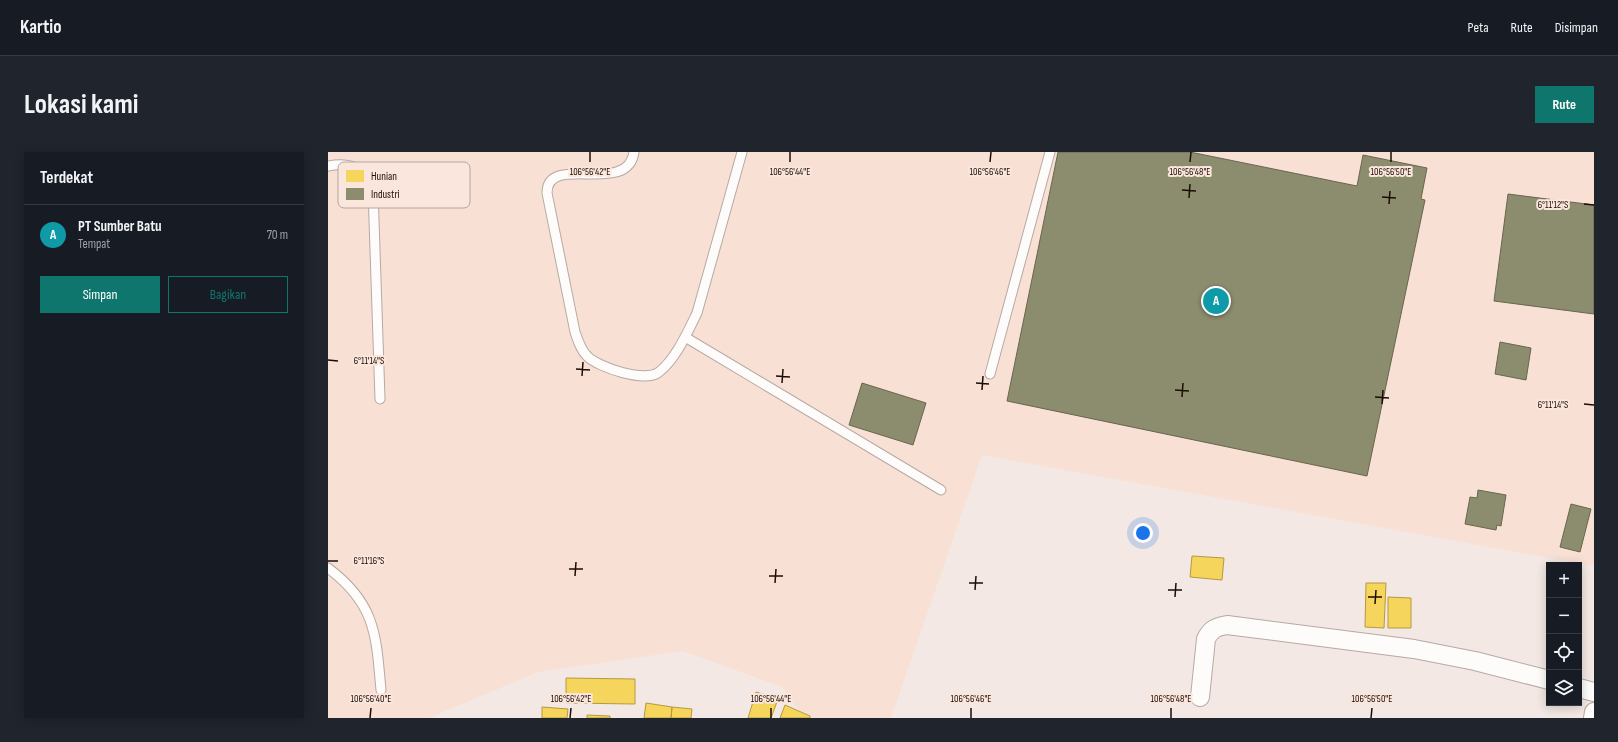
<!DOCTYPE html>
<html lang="id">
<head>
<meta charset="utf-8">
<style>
  :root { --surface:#171b24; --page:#20242c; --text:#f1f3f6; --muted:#9ea1a6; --line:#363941; --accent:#0f766e }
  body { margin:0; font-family:"Sofia Sans Condensed",sans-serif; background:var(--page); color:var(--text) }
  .controls { position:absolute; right:12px; bottom:12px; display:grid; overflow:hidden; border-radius:0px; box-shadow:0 2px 10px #0003 }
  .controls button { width:36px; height:36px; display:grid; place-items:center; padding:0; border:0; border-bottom:1px solid var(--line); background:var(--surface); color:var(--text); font:20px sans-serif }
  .you { position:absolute; left:815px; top:381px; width:14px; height:14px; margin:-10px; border:3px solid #fff; border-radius:50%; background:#1a73e8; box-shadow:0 0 0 6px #1a73e833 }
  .badge { display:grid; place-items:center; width:26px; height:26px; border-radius:50%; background:var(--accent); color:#fff; font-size:13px; font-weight:700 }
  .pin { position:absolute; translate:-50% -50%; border:2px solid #fff; box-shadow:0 1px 4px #0006 }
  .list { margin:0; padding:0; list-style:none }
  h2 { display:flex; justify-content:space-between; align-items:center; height:52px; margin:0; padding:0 16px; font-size:17px }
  h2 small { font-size:13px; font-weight:400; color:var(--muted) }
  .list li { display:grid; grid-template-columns:26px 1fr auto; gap:12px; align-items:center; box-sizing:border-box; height:60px; padding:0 16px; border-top:1px solid var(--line) }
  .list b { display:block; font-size:15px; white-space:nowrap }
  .list p { margin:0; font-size:13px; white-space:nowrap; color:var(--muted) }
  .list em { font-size:13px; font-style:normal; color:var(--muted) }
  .actions { display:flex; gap:8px; padding:12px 16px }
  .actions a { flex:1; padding:9px 0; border:1px solid var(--accent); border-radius:0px; text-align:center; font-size:14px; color:var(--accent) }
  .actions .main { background:var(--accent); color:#fff }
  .icon { flex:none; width:22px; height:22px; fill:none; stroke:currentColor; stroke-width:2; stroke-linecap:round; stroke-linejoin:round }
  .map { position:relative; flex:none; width:1266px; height:566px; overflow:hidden; border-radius:0px }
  header { display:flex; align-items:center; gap:24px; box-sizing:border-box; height:56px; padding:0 20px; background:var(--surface); border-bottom:1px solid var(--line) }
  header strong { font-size:19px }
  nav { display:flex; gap:22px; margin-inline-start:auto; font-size:14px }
  .intro { display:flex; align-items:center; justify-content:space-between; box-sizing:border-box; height:96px; padding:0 24px }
  h1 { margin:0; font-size:28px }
  .button { padding:10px 18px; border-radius:0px; background:var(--accent); color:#fff; font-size:14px; font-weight:700 }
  main { display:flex; gap:24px; padding:0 24px }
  aside { flex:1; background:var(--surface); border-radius:0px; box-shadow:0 2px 10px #0003 }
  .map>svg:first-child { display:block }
</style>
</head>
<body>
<header>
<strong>Kartio</strong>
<nav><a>Peta</a><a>Rute</a><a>Disimpan</a></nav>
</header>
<div class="intro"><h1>Lokasi kami</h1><a class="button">Rute</a></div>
<main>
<aside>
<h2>Terdekat<small></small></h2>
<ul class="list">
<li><span class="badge" style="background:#0f9aa8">A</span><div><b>PT Sumber Batu</b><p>Tempat</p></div><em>70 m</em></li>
</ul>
<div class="actions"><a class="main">Simpan</a><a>Bagikan</a></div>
</aside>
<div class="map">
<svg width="1266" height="566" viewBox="0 0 1266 566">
  <rect width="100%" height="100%" fill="#f3e8e3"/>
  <!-- built -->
  <path fill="#f8e0d4" d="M 0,0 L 1266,0 L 1266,414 L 654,303 L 563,566 L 477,566 L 454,535 L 355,499 L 210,520 L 101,566 L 0,566 Z"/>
  <!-- homes -->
  <path fill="#f6d55c" stroke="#b59942" d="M 864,404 L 896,406 L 894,428 L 862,425 Z
    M 1038,431 L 1058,431 L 1056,476 L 1037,475 Z
    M 1060,445 L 1083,446 L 1083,476 L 1060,476 Z
    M 238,526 L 307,527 L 307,552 L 238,551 Z
    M 428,540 L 450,547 L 443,566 L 420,566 Z
    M 318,551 L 344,555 L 343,566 L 316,566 Z
    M 457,553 L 482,564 L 482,566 L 452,566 Z
    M 214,555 L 240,557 L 239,566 L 214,566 Z
    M 344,555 L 364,557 L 363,566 L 343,566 Z
    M 259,563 L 282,564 L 282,566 L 259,566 Z"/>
  <!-- industry -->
  <path fill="#8c8c6e" stroke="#6a664e" d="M 730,0 L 862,0 L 1029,34 L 1035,3 L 1099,16 L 1093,47 L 1097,48 L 1039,324 L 679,249 Z
    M 1180,42 L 1266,53 L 1266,162 L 1166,149 Z
    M 1172,190 L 1203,196 L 1198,228 L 1167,222 Z
    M 534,231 L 598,251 L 585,293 L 521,273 Z
    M 1150,338 L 1178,343 L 1173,374 L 1169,373 L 1168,378 L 1137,372 L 1142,345 L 1149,346 Z
    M 1243,352 L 1263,357 L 1252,400 L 1232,395 Z"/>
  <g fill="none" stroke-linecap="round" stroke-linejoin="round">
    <!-- lane casing -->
    <g stroke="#b7a9a3" stroke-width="11">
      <path id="lane" d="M 306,0 C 300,45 219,0 219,41 L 247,180 C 250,189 253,198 259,204 C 271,216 318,231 331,220 C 348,207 360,179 369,161 L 414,0
        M 0,14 C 22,10 38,16 45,38 L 52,247
        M 357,185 L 613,338
        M 662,222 L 722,0
        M 0,416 C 48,452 48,483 53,538"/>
    </g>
    <!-- street casing -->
    <g stroke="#b7a9a3" stroke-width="20">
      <path id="street" d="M 1251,536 L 1266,540
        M 872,545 L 878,487 C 883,477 888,475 899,473 L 1086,497 L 1147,509 L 1221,528
        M 1265,566 L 1266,560"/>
    </g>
    <!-- lane -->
    <use href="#lane" stroke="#fdfcfb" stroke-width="9"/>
    <!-- street -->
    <use href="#street" stroke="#fdfcfb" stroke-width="18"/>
  </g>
  <!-- ticks -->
  <path fill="none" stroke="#1c0c05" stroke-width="1.5" d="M 262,10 L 262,0M 462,10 L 462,0M 662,10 L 663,0M 862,10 L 863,0M 1063,10 L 1063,0M 854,38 L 868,39M 1054,45 L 1068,46M 861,46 L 862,32M 1061,52 L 1062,39M 1256,52 L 1266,53M 0,208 L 10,209M 248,217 L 262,218M 254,224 L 255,210M 448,224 L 462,225M 454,231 L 455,217M 648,231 L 661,232M 654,238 L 655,224M 847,238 L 861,239M 854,245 L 855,231M 1047,245 L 1061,246M 1054,252 L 1055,238M 1256,252 L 1266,253M 0,409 L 10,409M 241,417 L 255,417M 247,424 L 248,410M 441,424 L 455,424M 447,431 L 448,417M 641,431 L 655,431M 647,438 L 648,424M 840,438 L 854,438M 847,445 L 848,431M 1040,445 L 1054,445M 1047,452 L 1048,438M 42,566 L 43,556M 242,566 L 243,556M 443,566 L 443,556M 643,566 L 643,556M 843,566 L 843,556M 1043,566 L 1044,556"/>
  <!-- legend -->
  <rect x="10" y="10" width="132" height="46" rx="6" fill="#fae6dc" stroke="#b7a59c" stroke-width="1"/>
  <rect x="18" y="18" width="18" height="12" fill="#f6d55c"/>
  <rect x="18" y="36" width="18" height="12" fill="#8c8c6e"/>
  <g font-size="11" fill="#1c0c05">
    <text x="43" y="28">Hunian</text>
    <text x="43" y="46">Industri</text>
  </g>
  <g font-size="10" text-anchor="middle" fill="#1c0c05" stroke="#fae6dc" stroke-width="4" stroke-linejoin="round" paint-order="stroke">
    <text x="262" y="23">106°56'42"E</text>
    <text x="462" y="23">106°56'44"E</text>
    <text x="662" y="23">106°56'46"E</text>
    <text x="862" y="23">106°56'48"E</text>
    <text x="1063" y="23">106°56'50"E</text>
    <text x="1225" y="56">6°11'12"S</text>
    <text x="41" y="212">6°11'14"S</text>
    <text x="1225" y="256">6°11'14"S</text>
    <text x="41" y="412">6°11'16"S</text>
    <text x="43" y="550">106°56'40"E</text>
    <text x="243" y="550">106°56'42"E</text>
    <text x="443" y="550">106°56'44"E</text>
    <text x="643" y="550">106°56'46"E</text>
    <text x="843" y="550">106°56'48"E</text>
    <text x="1044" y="550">106°56'50"E</text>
  </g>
</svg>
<div class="controls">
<button>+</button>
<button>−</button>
<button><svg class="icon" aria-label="locate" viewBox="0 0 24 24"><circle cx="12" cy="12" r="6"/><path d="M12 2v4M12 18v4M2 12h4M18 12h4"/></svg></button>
<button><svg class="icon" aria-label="layers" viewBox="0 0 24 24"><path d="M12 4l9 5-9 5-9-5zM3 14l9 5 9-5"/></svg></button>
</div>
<div class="you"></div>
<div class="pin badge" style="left:888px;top:149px;background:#0f9aa8">A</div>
</div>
</main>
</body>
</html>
